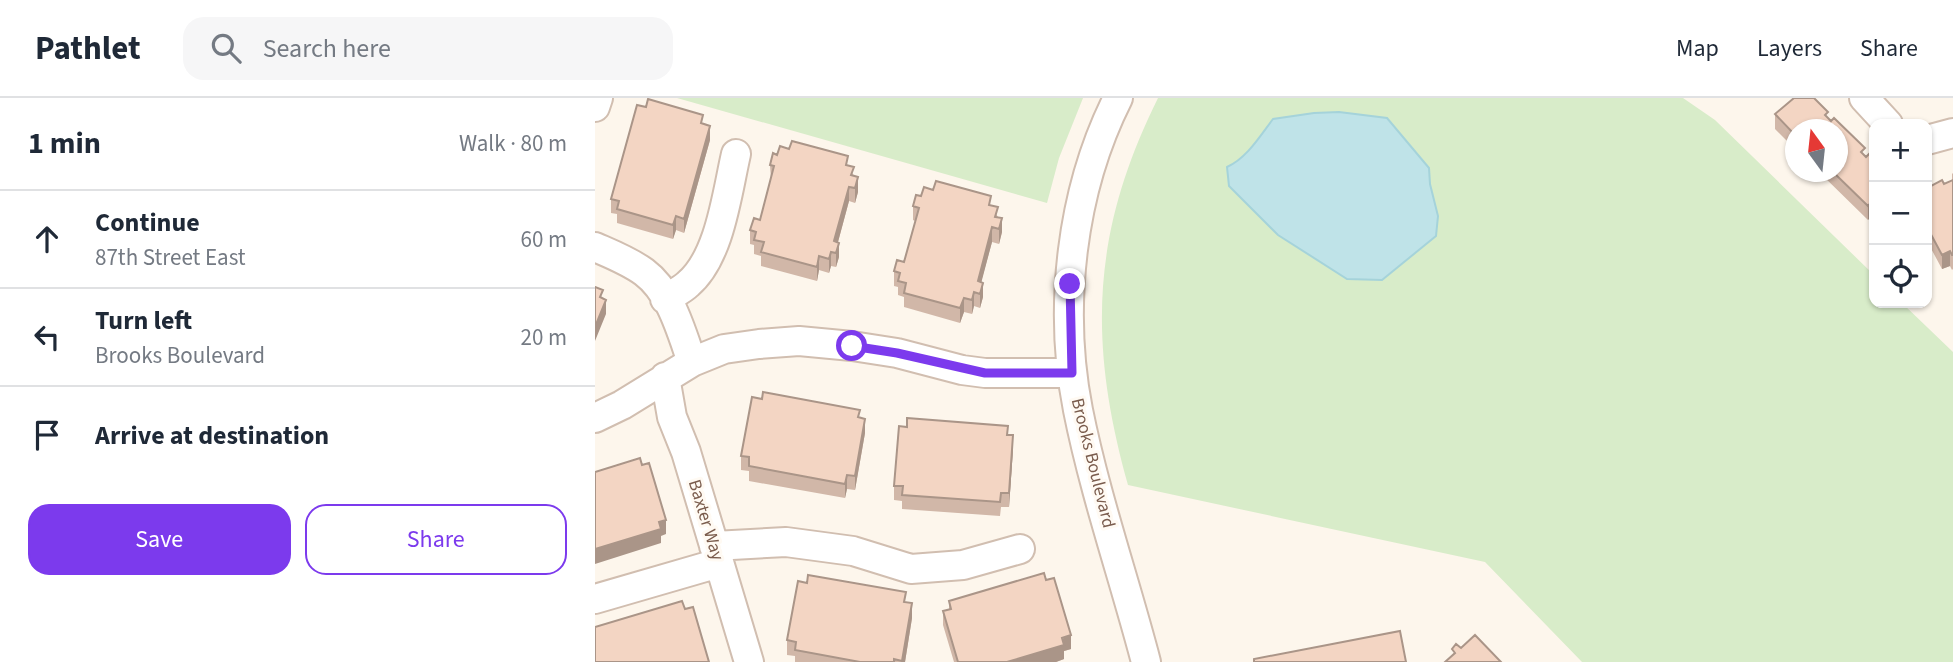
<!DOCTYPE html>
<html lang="en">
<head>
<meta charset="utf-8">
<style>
  :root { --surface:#fff; --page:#f6f6f7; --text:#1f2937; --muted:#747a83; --line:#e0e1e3; --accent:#7c3aed }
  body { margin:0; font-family:"Source Sans 3",sans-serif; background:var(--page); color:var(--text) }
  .controls { position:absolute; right:21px; top:21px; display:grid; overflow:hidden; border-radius:14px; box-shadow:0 2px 5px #0004 }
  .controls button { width:63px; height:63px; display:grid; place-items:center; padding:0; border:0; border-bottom:2px solid var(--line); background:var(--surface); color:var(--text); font:35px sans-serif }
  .compass { position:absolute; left:1190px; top:21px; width:63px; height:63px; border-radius:50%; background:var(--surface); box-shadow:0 2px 5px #0004; rotate:345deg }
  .stop { position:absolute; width:21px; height:21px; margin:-16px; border:5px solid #7c3aed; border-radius:50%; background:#fff }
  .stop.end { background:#7c3aed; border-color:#fff; box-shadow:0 2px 7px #0008 }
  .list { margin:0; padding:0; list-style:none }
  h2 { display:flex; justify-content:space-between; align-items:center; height:91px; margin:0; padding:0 28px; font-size:30px }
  h2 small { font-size:23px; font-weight:400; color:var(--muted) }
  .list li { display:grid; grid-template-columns:46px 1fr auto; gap:21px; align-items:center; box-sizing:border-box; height:98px; padding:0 28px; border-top:2px solid var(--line) }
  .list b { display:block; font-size:26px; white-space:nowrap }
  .list p { margin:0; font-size:23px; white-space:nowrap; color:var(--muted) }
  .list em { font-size:23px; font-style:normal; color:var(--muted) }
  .actions { display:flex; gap:14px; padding:21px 28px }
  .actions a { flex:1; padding:16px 0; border:2px solid var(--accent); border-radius:21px; text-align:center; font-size:24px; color:var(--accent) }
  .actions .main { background:var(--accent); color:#fff }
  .icon { flex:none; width:38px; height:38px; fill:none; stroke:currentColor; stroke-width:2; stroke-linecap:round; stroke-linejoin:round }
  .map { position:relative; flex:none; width:1358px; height:564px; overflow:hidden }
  header { display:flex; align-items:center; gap:42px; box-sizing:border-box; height:98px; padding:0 35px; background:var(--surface); border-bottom:2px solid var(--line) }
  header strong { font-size:33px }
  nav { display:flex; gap:38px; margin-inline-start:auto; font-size:24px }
  .search { width:490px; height:63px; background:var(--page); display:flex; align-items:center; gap:18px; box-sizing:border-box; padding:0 24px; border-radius:21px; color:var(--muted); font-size:26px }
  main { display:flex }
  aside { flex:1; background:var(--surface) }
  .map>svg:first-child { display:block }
</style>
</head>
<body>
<header>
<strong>Pathlet</strong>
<div class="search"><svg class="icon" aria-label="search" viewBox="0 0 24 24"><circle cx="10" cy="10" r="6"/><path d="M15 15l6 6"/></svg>Search here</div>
<nav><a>Map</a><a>Layers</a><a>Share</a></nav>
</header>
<main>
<aside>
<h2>1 min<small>Walk · 80 m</small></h2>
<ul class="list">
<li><svg class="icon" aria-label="ahead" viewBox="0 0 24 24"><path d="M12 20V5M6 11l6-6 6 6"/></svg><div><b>Continue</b><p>87th Street East</p></div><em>60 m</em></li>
<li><svg class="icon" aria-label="left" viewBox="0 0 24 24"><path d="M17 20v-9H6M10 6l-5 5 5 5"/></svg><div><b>Turn left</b><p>Brooks Boulevard</p></div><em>20 m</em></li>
<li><svg class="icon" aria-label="arrive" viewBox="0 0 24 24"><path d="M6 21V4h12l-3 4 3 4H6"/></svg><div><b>Arrive at destination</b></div></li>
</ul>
<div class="actions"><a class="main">Save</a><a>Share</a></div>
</aside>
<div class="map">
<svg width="1358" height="564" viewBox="0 0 1358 564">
  <rect width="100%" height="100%" fill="#fdf6ec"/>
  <!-- green -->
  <path fill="#d8ecc9" d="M 82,0 L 488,0 L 464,60 L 452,105 Z
    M 563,0 L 1088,0 L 1120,22 L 1279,177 L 1279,205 L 1307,205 L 1358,254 L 1358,564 L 987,564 L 890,464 L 533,387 C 493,244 496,135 563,0 Z"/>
  <!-- water -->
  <path fill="#bfe3e8" stroke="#a5d3da" stroke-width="2" d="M 744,14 L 792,20 L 834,70 L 835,86 L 843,118 L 841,138 L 787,182 L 752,181 L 683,137 L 634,88 L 632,69 C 652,60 665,38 678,21 L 719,15 Z"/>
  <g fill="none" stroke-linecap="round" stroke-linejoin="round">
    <!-- minor casing -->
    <g stroke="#d1beb0" stroke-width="32">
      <path id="minor" d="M 523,0 C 476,93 463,210 483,312 C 500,397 529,480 551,564
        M 1269,0 L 1293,26
        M 0,9 L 3,0
        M 1332,42 L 1358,35
        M 0,149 C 16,156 34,163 49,174 C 76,194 86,233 97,264
        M 70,201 C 78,196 87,192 93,186 C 125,159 132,95 141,56
        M 70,279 L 77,319 L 91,354 L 154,564
        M 0,320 L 27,307 L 97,264 L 129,251 L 164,246 L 204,243 L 257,248 L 302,255 L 367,272 L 390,275 L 477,275
        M 119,448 L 191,444 L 258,453 L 316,471 L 368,467 L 425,451
        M 0,501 L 124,465"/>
    </g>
    <!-- minor -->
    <use href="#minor" stroke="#fff" stroke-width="28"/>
  </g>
  <!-- wall -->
  <path fill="#d1b7a8" d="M 1180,16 L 1233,20 L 1271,59 L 1275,55 L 1273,122 L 1224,74 L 1242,74 L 1200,32 L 1200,51 L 1180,31 Z
    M 108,26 L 115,42 L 89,135 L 81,132 L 78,141 L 22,125 L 22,116 L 16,115 L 16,101 Z
    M 175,67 L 253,67 L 259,78 L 263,94 L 260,105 L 254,103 L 243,144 L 244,159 L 241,169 L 236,168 L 234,175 L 224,172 L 222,183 L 166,168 L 166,158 L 159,156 L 159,147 L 155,146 L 155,132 L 165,122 L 176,81 Z
    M 1358,75 L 1358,171 L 1357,172 L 1355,168 L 1347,171 L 1332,143 L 1332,90 L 1349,86 L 1357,82 L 1357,76 Z
    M 326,98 L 396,108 L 403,119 L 407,134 L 404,146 L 397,144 L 386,184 L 388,199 L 385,210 L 379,208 L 377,216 L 369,214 L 365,225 L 309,209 L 309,199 L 303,197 L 303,189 L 299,188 L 299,173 L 309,164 L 320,123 L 318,122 L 318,108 Z
    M 265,320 L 270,335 L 260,392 L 252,391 L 250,400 L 154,383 L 154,373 L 146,372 L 146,358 Z
    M 312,329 L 413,337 L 418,351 L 414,409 L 406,409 L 405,418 L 307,411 L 307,403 L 299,402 L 299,388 Z
    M 354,503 L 476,551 L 469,553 L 469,561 L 461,564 L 359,564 L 348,527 L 348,513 L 354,511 Z
    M 311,504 L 317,520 L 310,564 L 200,564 L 200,558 L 192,557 L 192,542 Z"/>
  <!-- shaded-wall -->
  <path fill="#aa9588" d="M 115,28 L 115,42 L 89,135 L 89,121 Z
    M 263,79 L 263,94 L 260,105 L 260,90 Z
    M 254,89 L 254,103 L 240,155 L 239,143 Z
    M 1279,101 L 1279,116 L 1273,122 L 1273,108 Z
    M 81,118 L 81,132 L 78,141 L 78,127 Z
    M 407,120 L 407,134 L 404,146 L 404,131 Z
    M 397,129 L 397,144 L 383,197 L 383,183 Z
    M 244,145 L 244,159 L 241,169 L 241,155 Z
    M 1355,153 L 1355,168 L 1347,171 L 1347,157 Z
    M 236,154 L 236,168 L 234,175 L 234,161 Z
    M 224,158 L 224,172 L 222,183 L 222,169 Z
    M 388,185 L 388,199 L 385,210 L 385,196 Z
    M 379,194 L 379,208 L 377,216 L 377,202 Z
    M 369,200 L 369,214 L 365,225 L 365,210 Z
    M 11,202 L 11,216 L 0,243 L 0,229 Z
    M 270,321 L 270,335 L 260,392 L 260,378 Z
    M 418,337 L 418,351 L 414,409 L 414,395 Z
    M 252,377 L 252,391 L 250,400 L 250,386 Z
    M 71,422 L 71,436 L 66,438 L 66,445 L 0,466 L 0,451 L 64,424 Z
    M 317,505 L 317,520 L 310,564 L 307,564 Z
    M 476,537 L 476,551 L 469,553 L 469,561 L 461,564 L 412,564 Z"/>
  <!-- building -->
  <path fill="#f3d5c3" stroke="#aa9588" stroke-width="2" d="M 1199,0 L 1219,0 L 1233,14 L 1230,17 L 1236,23 L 1239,20 L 1270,50 L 1266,54 L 1271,59 L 1275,55 L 1279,59 L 1279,101 L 1273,108 L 1238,74 L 1242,74 L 1242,32 L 1200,32 L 1200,37 L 1180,16 Z
    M 53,1 L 108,17 L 106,25 L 115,28 L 89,121 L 81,118 L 78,127 L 22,111 L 24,103 L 16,101 L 42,7 L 51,9 Z
    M 197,43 L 253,58 L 251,67 L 259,69 L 256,77 L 263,79 L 260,90 L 254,89 L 239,143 L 244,145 L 241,155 L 236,154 L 234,161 L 224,158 L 222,169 L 166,154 L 169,144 L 159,142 L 161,134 L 155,132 L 159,120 L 165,122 L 179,68 L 175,67 L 178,55 L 182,57 L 185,48 L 194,51 Z
    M 1347,82 L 1349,86 L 1358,82 L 1358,157 L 1357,157 L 1355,153 L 1347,157 L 1332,129 L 1332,90 Z
    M 341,83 L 396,98 L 394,107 L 403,109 L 400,119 L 407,120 L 404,131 L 397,129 L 383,183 L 388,185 L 385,196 L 379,194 L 377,202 L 369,200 L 365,210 L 309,195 L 311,185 L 303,183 L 305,175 L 299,173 L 302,162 L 309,164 L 324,110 L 318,108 L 321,97 L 326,98 L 329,89 L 338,92 Z
    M 0,189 L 8,192 L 5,199 L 11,202 L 0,229 Z
    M 168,294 L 265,312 L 263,319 L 270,321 L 260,378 L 252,377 L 250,386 L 154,368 L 154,359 L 146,358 L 157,299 L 167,301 Z
    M 312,320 L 413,328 L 412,337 L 418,337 L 414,395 L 406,395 L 405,404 L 307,397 L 308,388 L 299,388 L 304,328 L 312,329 Z
    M 45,360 L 47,367 L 54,365 L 71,422 L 64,424 L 66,431 L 0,451 L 0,374 Z
    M 449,475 L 451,482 L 459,480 L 476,537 L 467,540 L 469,547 L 412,564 L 363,564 L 348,513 L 356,511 L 354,503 Z
    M 213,477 L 311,494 L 309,504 L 317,505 L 307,563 L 299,561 L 299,564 L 265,564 L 200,552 L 201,544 L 192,542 L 203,483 L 212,485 Z
    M 87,503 L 90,511 L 98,509 L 114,564 L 0,564 L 0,529 Z
    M 805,533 L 811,564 L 659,564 L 659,561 Z
    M 880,537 L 906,564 L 850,564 L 860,555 L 857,551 L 861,546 L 866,550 Z"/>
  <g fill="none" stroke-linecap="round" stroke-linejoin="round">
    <!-- route -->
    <path stroke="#7c3aed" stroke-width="9" d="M 257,248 L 302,255 L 390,275 L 477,275 L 475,186"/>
  </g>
  <g text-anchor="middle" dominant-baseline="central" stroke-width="6" stroke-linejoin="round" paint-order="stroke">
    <!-- street labels -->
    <g font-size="18" fill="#7a5c4d" stroke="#fffaf3">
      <text transform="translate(498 365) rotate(76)">Brooks Boulevard</text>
      <text transform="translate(111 422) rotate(73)">Baxter Way</text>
    </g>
  </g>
</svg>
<div class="controls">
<button>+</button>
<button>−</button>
<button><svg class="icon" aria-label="locate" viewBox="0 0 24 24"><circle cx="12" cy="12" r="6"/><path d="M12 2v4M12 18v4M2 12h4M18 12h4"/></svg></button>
</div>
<svg class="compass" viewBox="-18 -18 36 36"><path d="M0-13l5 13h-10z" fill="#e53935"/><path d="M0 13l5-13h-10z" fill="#747a83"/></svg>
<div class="stop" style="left:257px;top:248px"></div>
<div class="stop end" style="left:475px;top:186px"></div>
</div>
</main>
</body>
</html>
